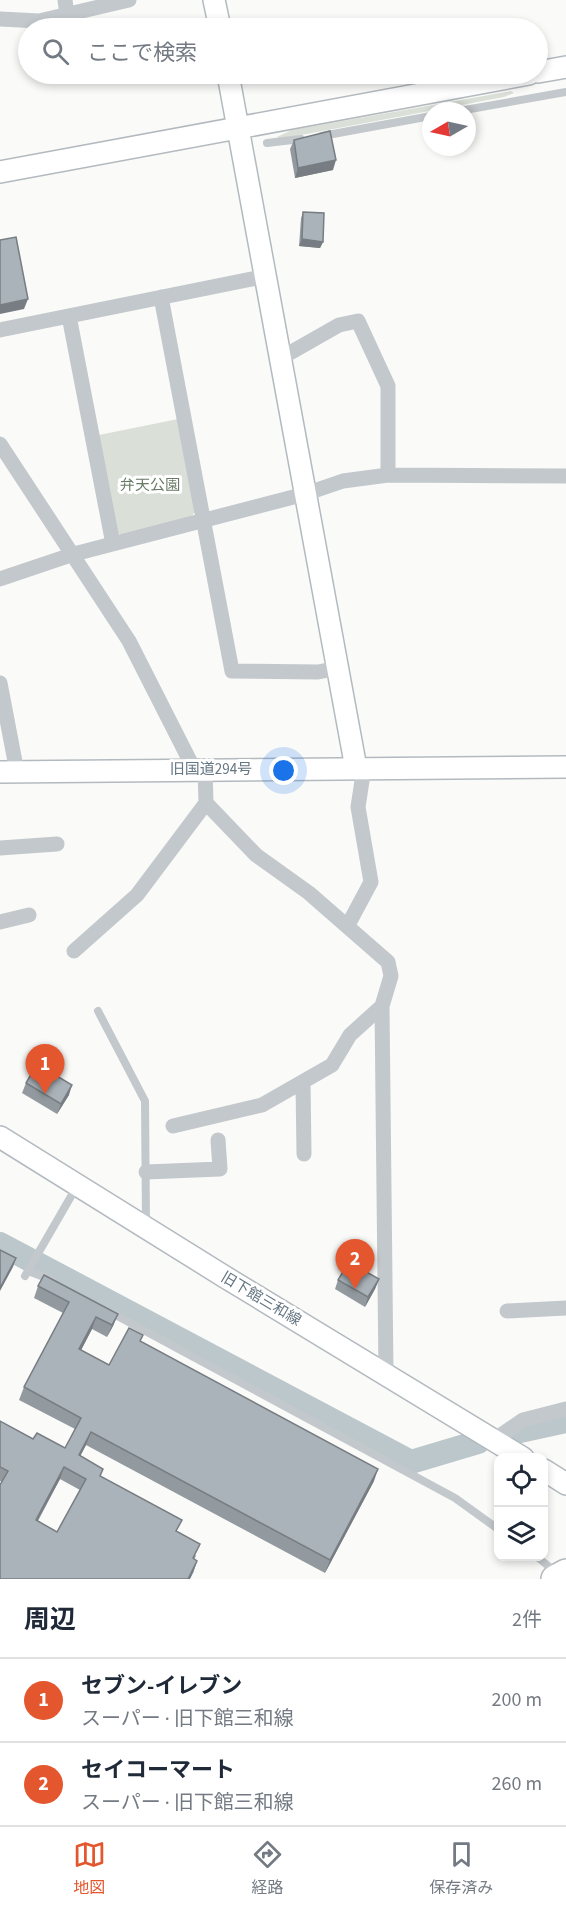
<!DOCTYPE html>
<html lang="ja">
<head>
<meta charset="utf-8">
<style>
  :root { --surface:#fff; --page:#f6f6f7; --text:#1f2937; --muted:#747a83; --line:#e0e1e3; --accent:#e4572e }
  body { margin:0; font-family:"Source Sans 3","Noto Sans JP",sans-serif; background:var(--page); color:var(--text) }
  .controls { position:absolute; right:18px; bottom:18px; display:grid; overflow:hidden; border-radius:12px; box-shadow:0 3px 9px #0003 }
  .controls button { width:54px; height:54px; display:grid; place-items:center; padding:0; border:0; border-bottom:2px solid var(--line); background:var(--surface); color:var(--text); font:30px sans-serif }
  .compass { position:absolute; left:422px; top:102px; width:54px; height:54px; border-radius:50%; background:var(--surface); box-shadow:0 3px 9px #0003; rotate:261deg }
  .you { position:absolute; left:284px; top:771px; width:21px; height:21px; margin:-15px; border:4px solid #fff; border-radius:50%; background:#1a73e8; box-shadow:0 0 0 9px #1a73e833 }
  .badge { display:grid; place-items:center; width:39px; height:39px; border-radius:50%; background:var(--accent); color:#fff; font-size:20px; font-weight:700 }
  .pin { position:absolute; translate:-50% -50px; filter:drop-shadow(0 2px 3px #0008) }
  .pin::after { content:''; position:absolute; top:32px; width:21px; height:18px; background:inherit; clip-path:polygon(0 0,100% 0,50% 100%) }
  .list { margin:0; padding:0; list-style:none }
  h2 { display:flex; justify-content:space-between; align-items:center; height:78px; margin:0; padding:0 24px; font-size:26px }
  h2 small { font-size:20px; font-weight:400; color:var(--muted) }
  .list li { display:grid; grid-template-columns:39px 1fr auto; gap:18px; align-items:center; box-sizing:border-box; height:84px; padding:0 24px; border-top:2px solid var(--line) }
  .list b { display:block; font-size:22px; white-space:nowrap }
  .list p { margin:0; font-size:20px; white-space:nowrap; color:var(--muted) }
  .list em { font-size:20px; font-style:normal; color:var(--muted) }
  .icon { flex:none; width:33px; height:33px; fill:none; stroke:currentColor; stroke-width:2; stroke-linecap:round; stroke-linejoin:round }
  .map { position:relative; flex:none; width:566px; height:1579px; overflow:hidden }
  .search { position:absolute; background:var(--surface); box-shadow:0 3px 9px #0003; left:18px; right:18px; top:18px; height:66px; display:flex; align-items:center; gap:15px; box-sizing:border-box; padding:0 21px; border-radius:33px; color:var(--muted); font-size:22px }
  .sheet { height:246px; background:var(--surface) }
  nav { display:flex; justify-content:space-around; align-items:center; box-sizing:border-box; height:84px; border-top:2px solid var(--line); background:var(--surface); font-size:16px; color:var(--muted) }
  nav a { display:grid; justify-items:center; gap:3px }
  nav .on { color:var(--accent) }
  .map>svg:first-child { display:block }
</style>
</head>
<body>
<div class="map">
<svg width="566" height="1579" viewBox="0 0 566 1579">
  <rect width="100%" height="100%" fill="#fafaf8"/>
  <!-- green -->
  <path fill="#dadfd7" d="M 511,91 L 514,93 L 504,97 L 280,139 L 277,137 L 292,130 Z
    M 178,419 L 196,510 L 190,519 L 129,538 L 117,533 L 99,435 Z"/>
  <g fill="none" stroke-linecap="round" stroke-linejoin="round">
    <!-- river -->
    <path stroke="#bbc7cb" stroke-width="24" d="M 0,1244 L 411,1462 L 478,1442
      M 520,1431 L 566,1421"/>
    <!-- secondary casing -->
    <g stroke="#b3babf" stroke-width="24">
      <path id="secondary" d="M 214,0 L 220,28
        M 538,72 L 566,67
        M 228,74 L 356,768
        M 0,172 L 529,74
        M 0,772 L 566,767
        M 0,1137 L 225,1277 L 523,1458
        M 544,1470 L 566,1484"/>
    </g>
    <!-- highway casing -->
    <g stroke="#b4b9bd" stroke-width="30">
      <path id="highway" d="M 555,1579 L 566,1573"/>
    </g>
    <!-- lane -->
    <path stroke="#c3c8cc" stroke-width="8" d="M 459,111 L 566,92
      M 322,136 L 431,116
      M 267,143 L 301,139
      M 98,1011 L 145,1101 L 146,1223
      M 28,1271 L 52,1280
      M 25,1276 L 77,1186
      M 110,1312 L 455,1498 L 498,1529
      M 536,1556 L 557,1573"/>
    <!-- street -->
    <path stroke="#c3c8cc" stroke-width="15" d="M 65,0 L 67,15
      M 0,19 L 39,21 L 129,0
      M 161,297 L 232,671 L 318,672 L 338,668
      M 69,316 L 113,544
      M 0,330 L 266,276
      M 281,358 L 339,325 L 358,321 L 388,386 L 388,475
      M 0,444 L 129,641 L 194,769
      M 0,579 L 74,554 L 305,494 L 343,481 L 388,475 L 566,476
      M 0,683 L 17,772
      M 205,769 L 206,803 L 256,855 L 309,893 L 388,962 L 391,976 L 382,1006 L 386,1374
      M 0,848 L 57,844
      M 0,922 L 29,915
      M 348,925 L 371,882 L 358,807 L 364,768
      M 74,951 L 137,895 L 206,803
      M 303,1082 L 304,1154
      M 173,1126 L 262,1105 L 332,1065 L 350,1035 L 382,1006
      M 146,1172 L 220,1169 L 218,1140
      M 507,1311 L 566,1308
      M 494,1440 L 523,1420 L 566,1409"/>
    <!-- secondary -->
    <use href="#secondary" stroke="#fff" stroke-width="21"/>
    <!-- highway -->
    <use href="#highway" stroke="#fff" stroke-width="27"/>
  </g>
  <!-- wall -->
  <path fill="#929a9f" fill-rule="evenodd" d="M 294,140 L 333,170 L 295,178 L 290,149 Z
    M 303,212 L 323,242 L 320,248 L 299,246 L 301,218 Z
    M 26,1083 L 69,1095 L 57,1114 L 22,1093 Z
    M 379,1279 L 375,1289 L 365,1307 L 335,1289 L 338,1280 Z
    M 38,1286 L 118,1314 L 113,1326 L 107,1337 L 92,1329 L 81,1350 L 109,1365 L 143,1335 L 140,1341 L 374,1481 L 325,1573 L 86,1445 L 80,1456 L 101,1476 L 178,1532 L 196,1556 L 194,1559 L 197,1561 L 193,1573 L 0,1579 L 2,1482 L 0,1481 L 0,1421 L 33,1439 L 65,1448 L 75,1429 L 19,1400 L 24,1387 L 63,1313 L 34,1298 ZM 60,1479 L 80,1490 L 57,1532 L 38,1521 Z"/>
  <!-- shaded-wall -->
  <path fill="#777d82" d="M 336,160 L 333,170 L 295,178 L 298,168 Z
    M 302,239 L 323,242 L 320,248 L 299,246 Z
    M 28,299 L 24,309 L 0,314 L 0,305 Z
    M 72,1085 L 69,1095 L 57,1114 L 61,1104 Z
    M 16,1258 L 13,1267 L 0,1291 L 0,1288 Z
    M 379,1279 L 375,1289 L 365,1307 L 368,1297 Z
    M 118,1314 L 113,1326 L 107,1337 L 112,1325 Z
    M 96,1317 L 92,1329 L 75,1362 L 79,1349 Z
    M 91,1432 L 86,1445 L 74,1468 L 79,1455 Z
    M 64,1467 L 60,1479 L 31,1532 L 36,1520 Z
    M 378,1469 L 374,1481 L 325,1573 L 330,1560 Z
    M 197,1561 L 193,1573 L 190,1579 L 188,1579 Z"/>
  <!-- building -->
  <path fill="#aab3b9" stroke="#777d82" stroke-width="1.5" fill-rule="evenodd" d="M 330,131 L 336,160 L 298,168 L 294,140 Z
    M 303,212 L 324,213 L 323,242 L 302,239 Z
    M 16,237 L 28,299 L 0,305 L 0,240 Z
    M 37,1064 L 72,1085 L 61,1104 L 26,1083 Z
    M 0,1250 L 16,1258 L 0,1288 Z
    M 349,1262 L 379,1279 L 368,1297 L 338,1280 Z
    M 44,1275 L 118,1314 L 112,1325 L 96,1317 L 79,1349 L 109,1365 L 129,1328 L 143,1335 L 140,1341 L 378,1469 L 330,1560 L 91,1432 L 79,1455 L 103,1469 L 100,1476 L 182,1520 L 176,1531 L 200,1544 L 193,1558 L 197,1561 L 188,1579 L 0,1579 L 0,1485 L 8,1471 L 0,1467 L 0,1421 L 33,1439 L 37,1433 L 65,1448 L 81,1418 L 24,1387 L 69,1302 L 38,1286 ZM 64,1467 L 86,1479 L 57,1532 L 36,1520 Z"/>
  <g text-anchor="middle" dominant-baseline="central" stroke-width="6" stroke-linejoin="round" paint-order="stroke">
    <!-- park labels -->
    <g font-size="15" fill="#687a64" stroke="#fff">
      <text x="150" y="485">弁天公園</text>
    </g>
    <!-- street labels -->
    <g font-size="15" fill="#657683" stroke="#fff">
      <text x="211" y="769">旧国道294号</text>
      <text transform="translate(261 1299) rotate(31)">旧下館三和線</text>
    </g>
  </g>
</svg>
<div class="controls">
<button><svg class="icon" aria-label="locate" viewBox="0 0 24 24"><circle cx="12" cy="12" r="6"/><path d="M12 2v4M12 18v4M2 12h4M18 12h4"/></svg></button>
<button><svg class="icon" aria-label="layers" viewBox="0 0 24 24"><path d="M12 4l9 5-9 5-9-5zM3 14l9 5 9-5"/></svg></button>
</div>
<svg class="compass" viewBox="-18 -18 36 36"><path d="M0-13l5 13h-10z" fill="#e53935"/><path d="M0 13l5-13h-10z" fill="#747a83"/></svg>
<div class="you"></div>
<div class="pin badge" style="left:45px;top:1094px">1</div>
<div class="pin badge" style="left:355px;top:1289px">2</div>
<div class="search"><svg class="icon" aria-label="search" viewBox="0 0 24 24"><circle cx="10" cy="10" r="6"/><path d="M15 15l6 6"/></svg>ここで検索</div>
</div>
<section class="sheet">
<h2>周辺<small>2件</small></h2>
<ul class="list">
<li><span class="badge">1</span><div><b>セブン-イレブン</b><p>スーパー · 旧下館三和線</p></div><em>200 m</em></li>
<li><span class="badge">2</span><div><b>セイコーマート</b><p>スーパー · 旧下館三和線</p></div><em>260 m</em></li>
</ul>
</section>
<nav>
<a class="on"><svg class="icon" aria-label="map" viewBox="0 0 24 24"><path d="M3 6l6-2 6 2 6-2v14l-6 2-6-2-6 2zM9 4v14M15 6v14"/></svg>地図</a>
<a><svg class="icon" aria-label="directions" viewBox="0 0 24 24"><path d="M12 3l9 9-9 9-9-9zM9 14v-3h6M13 9l2 2-2 2"/></svg>経路</a>
<a><svg class="icon" aria-label="saved" viewBox="0 0 24 24"><path d="M7 4h10v16l-5-4-5 4z"/></svg>保存済み</a>
</nav>
</body>
</html>
